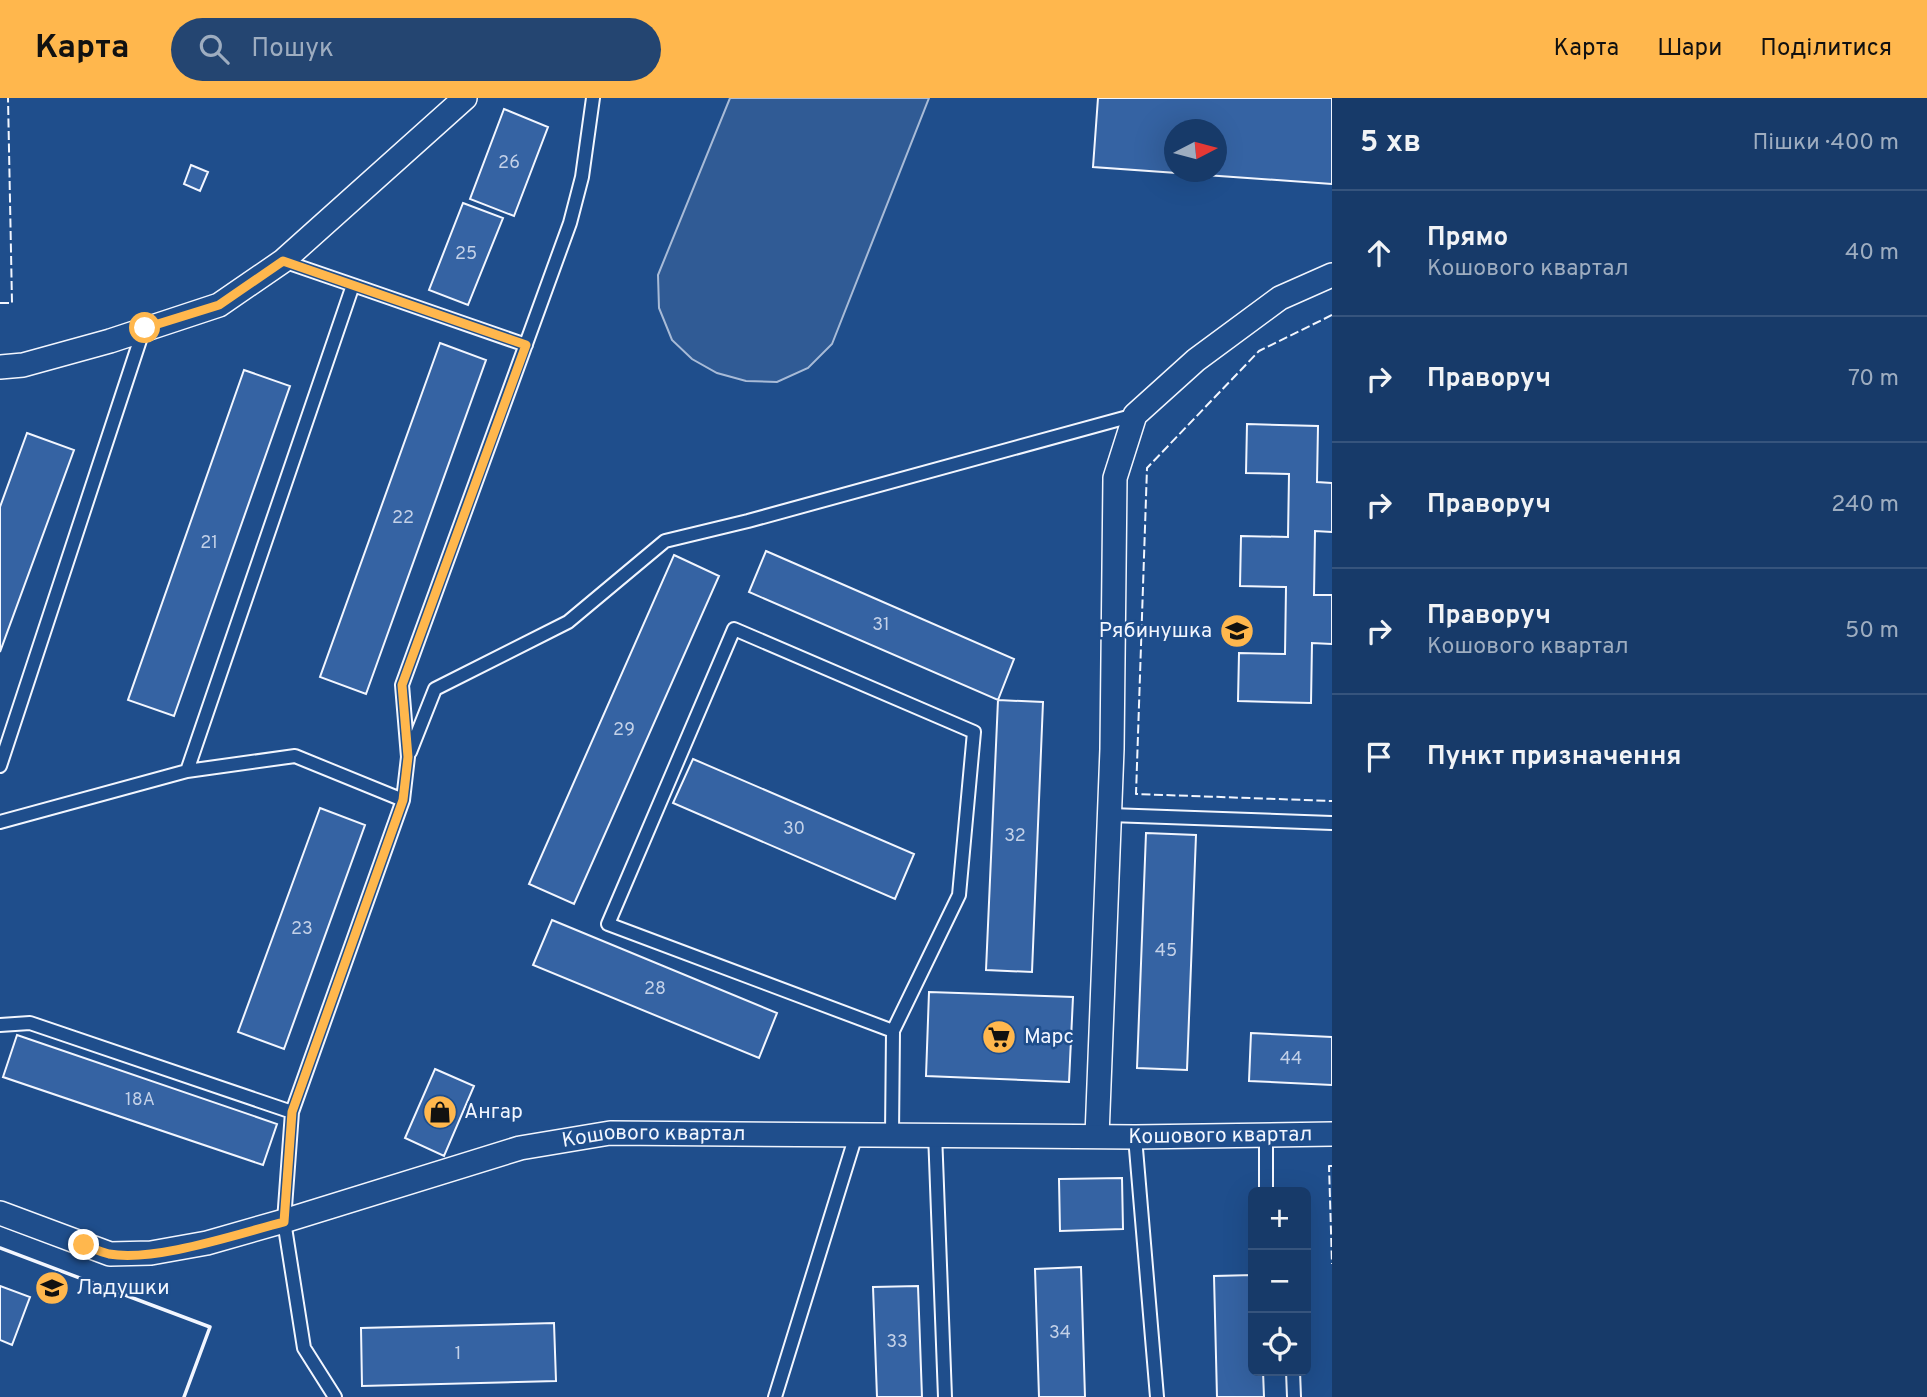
<!DOCTYPE html>
<html lang="uk">
<head>
<meta charset="utf-8">
<style>
  :root { --surface:#173a69; --page:#244571; --text:#f1f3f6; --muted:#9eadc0; --line:#36547d; --accent:#ffb74d }
  body { margin:0; font-family:Overpass,sans-serif; background:var(--page); color:var(--text) }
  .controls { position:absolute; right:21px; bottom:21px; display:grid; overflow:hidden; border-radius:10px; box-shadow:0 7px 28px #0002 }
  .controls button { width:63px; height:63px; display:grid; place-items:center; padding:0; border:0; border-bottom:2px solid var(--line); background:var(--surface); color:var(--text); font:35px sans-serif }
  .compass { position:absolute; left:1164px; top:21px; width:63px; height:63px; border-radius:50%; background:var(--surface); box-shadow:0 7px 28px #0002; rotate:84deg }
  .stop { position:absolute; width:21px; height:21px; margin:-16px; border:5px solid #ffb74d; border-radius:50%; background:#fff }
  .stop.end { background:#ffb74d; border-color:#fff; box-shadow:0 2px 7px #0008 }
  .list { margin:0; padding:0; list-style:none }
  h2 { display:flex; justify-content:space-between; align-items:center; height:91px; margin:0; padding:0 28px; font-size:30px }
  h2 small { font-size:23px; font-weight:400; color:var(--muted) }
  .list li { display:grid; grid-template-columns:46px 1fr auto; gap:21px; align-items:center; box-sizing:border-box; height:126px; padding:0 28px; border-top:2px solid var(--line) }
  .list b { display:block; font-size:26px; white-space:nowrap }
  .list p { margin:0; font-size:23px; white-space:nowrap; color:var(--muted) }
  .list em { font-size:23px; font-style:normal; color:var(--muted) }
  .icon { flex:none; width:38px; height:38px; fill:none; stroke:currentColor; stroke-width:2; stroke-linecap:round; stroke-linejoin:round }
  .map { position:relative; flex:none; width:1332px; height:1299px; overflow:hidden }
  header { display:flex; align-items:center; gap:42px; box-sizing:border-box; height:98px; padding:0 35px; background:var(--accent); color:#111 }
  header strong { font-size:33px }
  nav { display:flex; gap:38px; margin-inline-start:auto; font-size:24px }
  .search { width:490px; height:63px; background:var(--page); display:flex; align-items:center; gap:18px; box-sizing:border-box; padding:0 24px; border-radius:38px; color:var(--muted); font-size:26px }
  main { display:flex }
  aside { flex:1; background:var(--surface) }
  .map>svg:first-child { display:block }
</style>
</head>
<body>
<header>
<strong>Карта</strong>
<div class="search"><svg class="icon" aria-label="search" viewBox="0 0 24 24"><circle cx="10" cy="10" r="6"/><path d="M15 15l6 6"/></svg>Пошук</div>
<nav><a>Карта</a><a>Шари</a><a>Поділитися</a></nav>
</header>
<main>
<div class="map">
<svg width="1332" height="1299" viewBox="0 0 1332 1299">
  <rect width="100%" height="100%" fill="#1f4e8c"/>
  <!-- built -->
  <path fill="#305b95" stroke="#a8bbd7" stroke-width="2" d="M 730,0 L 929,0 L 832,246 L 808,270 L 777,284 L 746,283 L 717,275 L 692,261 L 672,242 L 659,210 L 658,177 Z"/>
  <!-- building -->
  <path fill="#3563a3" stroke="#f2f6ff" stroke-width="2" fill-rule="evenodd" d="M 1098,0 L 1332,0 L 1332,86 L 1093,69 ZM 1174,32 L 1216,32 L 1216,74 L 1174,74 Z
    M 504,11 L 548,29 L 514,118 L 470,101 Z
    M 191,67 L 208,74 L 200,93 L 184,86 Z
    M 463,105 L 503,120 L 468,207 L 429,192 Z
    M 440,245 L 486,262 L 366,596 L 320,579 Z
    M 244,272 L 290,288 L 174,618 L 128,602 Z
    M 1247,326 L 1318,328 L 1317,384 L 1332,385 L 1332,434 L 1315,433 L 1314,497 L 1332,497 L 1332,546 L 1312,545 L 1311,605 L 1238,603 L 1239,555 L 1285,556 L 1286,489 L 1240,488 L 1241,438 L 1288,439 L 1289,376 L 1246,375 Z
    M 27,335 L 74,352 L 0,554 L 0,409 Z
    M 766,453 L 1014,561 L 998,602 L 749,494 Z
    M 674,457 L 719,478 L 574,806 L 529,786 Z
    M 998,602 L 1043,604 L 1032,874 L 986,872 Z
    M 693,661 L 914,756 L 895,801 L 673,705 Z
    M 320,710 L 365,727 L 284,951 L 238,934 Z
    M 1146,735 L 1196,737 L 1187,972 L 1137,970 Z
    M 552,822 L 777,915 L 759,960 L 533,867 Z
    M 929,894 L 1073,899 L 1069,984 L 926,978 Z
    M 1251,935 L 1332,939 L 1332,987 L 1249,983 Z
    M 17,937 L 277,1026 L 263,1067 L 3,979 Z
    M 435,971 L 474,988 L 444,1058 L 405,1040 Z
    M 1122,1080 L 1123,1131 L 1060,1133 L 1059,1081 Z
    M 1081,1169 L 1085,1299 L 1039,1299 L 1035,1171 Z
    M 1253,1177 L 1253,1273 L 1263,1273 L 1264,1299 L 1217,1299 L 1214,1178 Z
    M 0,1188 L 30,1199 L 12,1247 L 0,1242 Z
    M 918,1188 L 922,1299 L 877,1299 L 873,1189 Z
    M 554,1225 L 556,1283 L 362,1288 L 361,1230 Z"/>
  <g fill="none" stroke-linecap="round" stroke-linejoin="round">
    <!-- lane casing -->
    <g stroke="#f2f6ff" stroke-width="16">
      <path id="lane" d="M 353,187 L 526,247
        M 410,654 L 435,591 L 568,524 L 665,443 L 748,423 L 1135,317
        M 0,668 L 144,230
        M 187,673 L 295,658 L 403,702
        M 1110,717 L 1332,725
        M 0,724 L 187,673 L 353,187 L 283,163
        M 0,927 L 30,925 L 292,1014
        M 935,1035 L 945,1299
        M 892,1036 L 893,933 L 959,797 L 974,634 L 734,531 L 608,826 L 893,933
        M 1266,1037 L 1266,1094
        M 1135,1039 L 1157,1299
        M 1293,1273 L 1294,1299
        M 335,1299 L 304,1250 L 284,1123 L 292,1014 L 403,702 L 408,659 L 402,587 L 570,125 L 582,79 L 593,0
        M 775,1299 L 856,1037"/>
    </g>
    <!-- street casing -->
    <g stroke="#f2f6ff" stroke-width="26">
      <g id="street">
        <path d="M 0,269 L 23,267 L 110,243 L 219,207 L 283,163 L 465,0"/>
        <path d="M 1097,1038 L 1112,651 L 1115,380 L 1135,317 L 1196,262 L 1280,200 L 1332,177"/>
        <path id="s1" d="M 0,1115 L 110,1156 L 151,1155 L 207,1145 L 284,1123 L 520,1050 L 610,1035 L 1135,1039 L 1332,1036"/>
      </g>
    </g>
    <!-- lane -->
    <use href="#lane" stroke="#1f4e8c" stroke-width="12"/>
    <!-- street -->
    <use href="#street" stroke="#1f4e8c" stroke-width="23"/>
    <!-- fence -->
    <path stroke="#f2f6ff" stroke-width="2" stroke-dasharray="9 3.5" stroke-linecap="butt" d="M 0,205 L 12,205 L 8,0
      M 1332,217 L 1259,253 L 1147,370 L 1136,696 L 1332,703
      M 1332,1068 L 1329,1068 L 1332,1166"/>
    <!-- wall -->
    <path stroke="#f2f6ff" stroke-width="3.5" d="M 0,1150 L 210,1229 L 184,1299"/>
  </g>
  <g fill="none" stroke-linecap="round" stroke-linejoin="round">
    <!-- route -->
    <path stroke="#ffb74d" stroke-width="9" d="M 84,1147 C 92,1150 101,1154 109,1156 C 156,1164 237,1136 284,1124 L 292,1014 L 403,702 L 408,659 L 402,587 L 526,247 L 283,163 L 219,207 L 145,230"/>
  </g>
  <!-- icons -->
  <defs>
    <g id="school-disc" transform="scale(1.75)"><circle r="9.5" fill="#ffb74d" stroke="#1f4e8c"/><path d="M0-5L7-2L0 1L-7-2ZM-4 1L0 2.5L4 1V4Q0 6-4 4Z" fill="#111"/></g>
    <g id="supermarket-disc" transform="scale(1.75)"><circle r="9.5" fill="#ffb74d" stroke="#1f4e8c"/><path d="M-6-5.5h2.5l.6 2H6L4.5 2H-2.5L-4.4-4H-6ZM-1.5 3.2a1.3 1.3 0 1 0 .1 0ZM3 3.2a1.3 1.3 0 1 0 .1 0Z" fill="#111"/></g>
    <g id="shop-disc" transform="scale(1.75)"><circle r="9.5" fill="#ffb74d" stroke="#1f4e8c"/><path d="M-5-2.5h2.3a2.7 3.5 0 0 1 5.4 0H5L5.5 6h-11ZM-1.5-2.5h3a1.5 2.3 0 0 0-3 0Z" fill="#111"/></g>
  </defs>
  <g fill-rule="evenodd">
    <use href="#school-disc" x="1237" y="533"/>
    <use href="#supermarket-disc" x="999" y="939"/>
    <use href="#shop-disc" x="440" y="1014"/>
    <use href="#school-disc" x="52" y="1190"/>
  </g>
  <g text-anchor="middle" dominant-baseline="central" stroke-width="5" stroke-linejoin="round" paint-order="stroke">
    <!-- number labels -->
    <g font-size="18" fill="#c3d1e8">
      <text x="509" y="65">26</text>
      <text x="466" y="156">25</text>
      <text x="403" y="420">22</text>
      <text x="209" y="445">21</text>
      <text x="881" y="527">31</text>
      <text x="624" y="632">29</text>
      <text x="794" y="731">30</text>
      <text x="1015" y="738">32</text>
      <text x="302" y="831">23</text>
      <text x="1166" y="853">45</text>
      <text x="655" y="891">28</text>
      <text x="1291" y="961">44</text>
      <text x="140" y="1002">18А</text>
      <text x="1060" y="1235">34</text>
      <text x="897" y="1244">33</text>
      <text x="458" y="1256">1</text>
    </g>
    <!-- poi labels -->
    <g font-size="21" fill="#f2f6ff" stroke="#1f4e8c" text-anchor="start">
      <text x="1212" y="533" text-anchor="end">Рябинушка</text>
      <text x="1024" y="939">Марс</text>
      <text x="464" y="1014">Ангар</text>
      <text x="76" y="1190">Ладушки</text>
    </g>
    <!-- street labels -->
    <g font-size="21" fill="#f2f6ff" stroke="#1f4e8c">
      <text stroke="none"><textPath href="#s1" startOffset="1244">Кошового квартал</textPath></text>
      <text stroke="none"><textPath href="#s1" startOffset="677">Кошового квартал</textPath></text>
    </g>
  </g>
</svg>
<div class="controls">
<button>+</button>
<button>−</button>
<button><svg class="icon" aria-label="locate" viewBox="0 0 24 24"><circle cx="12" cy="12" r="6"/><path d="M12 2v4M12 18v4M2 12h4M18 12h4"/></svg></button>
</div>
<svg class="compass" viewBox="-18 -18 36 36"><path d="M0-13l5 13h-10z" fill="#e53935"/><path d="M0 13l5-13h-10z" fill="#9eadc0"/></svg>
<div class="stop" style="left:145px;top:230px"></div>
<div class="stop end" style="left:84px;top:1147px"></div>
</div>
<aside>
<h2>5 хв<small>Пішки · 400 m</small></h2>
<ul class="list">
<li><svg class="icon" aria-label="ahead" viewBox="0 0 24 24"><path d="M12 20V5M6 11l6-6 6 6"/></svg><div><b>Прямо</b><p>Кошового квартал</p></div><em>40 m</em></li>
<li><svg class="icon" aria-label="right" viewBox="0 0 24 24"><path d="M7 20v-9h11M14 6l5 5-5 5"/></svg><div><b>Праворуч</b></div><em>70 m</em></li>
<li><svg class="icon" aria-label="right" viewBox="0 0 24 24"><path d="M7 20v-9h11M14 6l5 5-5 5"/></svg><div><b>Праворуч</b></div><em>240 m</em></li>
<li><svg class="icon" aria-label="right" viewBox="0 0 24 24"><path d="M7 20v-9h11M14 6l5 5-5 5"/></svg><div><b>Праворуч</b><p>Кошового квартал</p></div><em>50 m</em></li>
<li><svg class="icon" aria-label="arrive" viewBox="0 0 24 24"><path d="M6 21V4h12l-3 4 3 4H6"/></svg><div><b>Пункт призначення</b></div></li>
</ul>
</aside>
</main>
</body>
</html>
